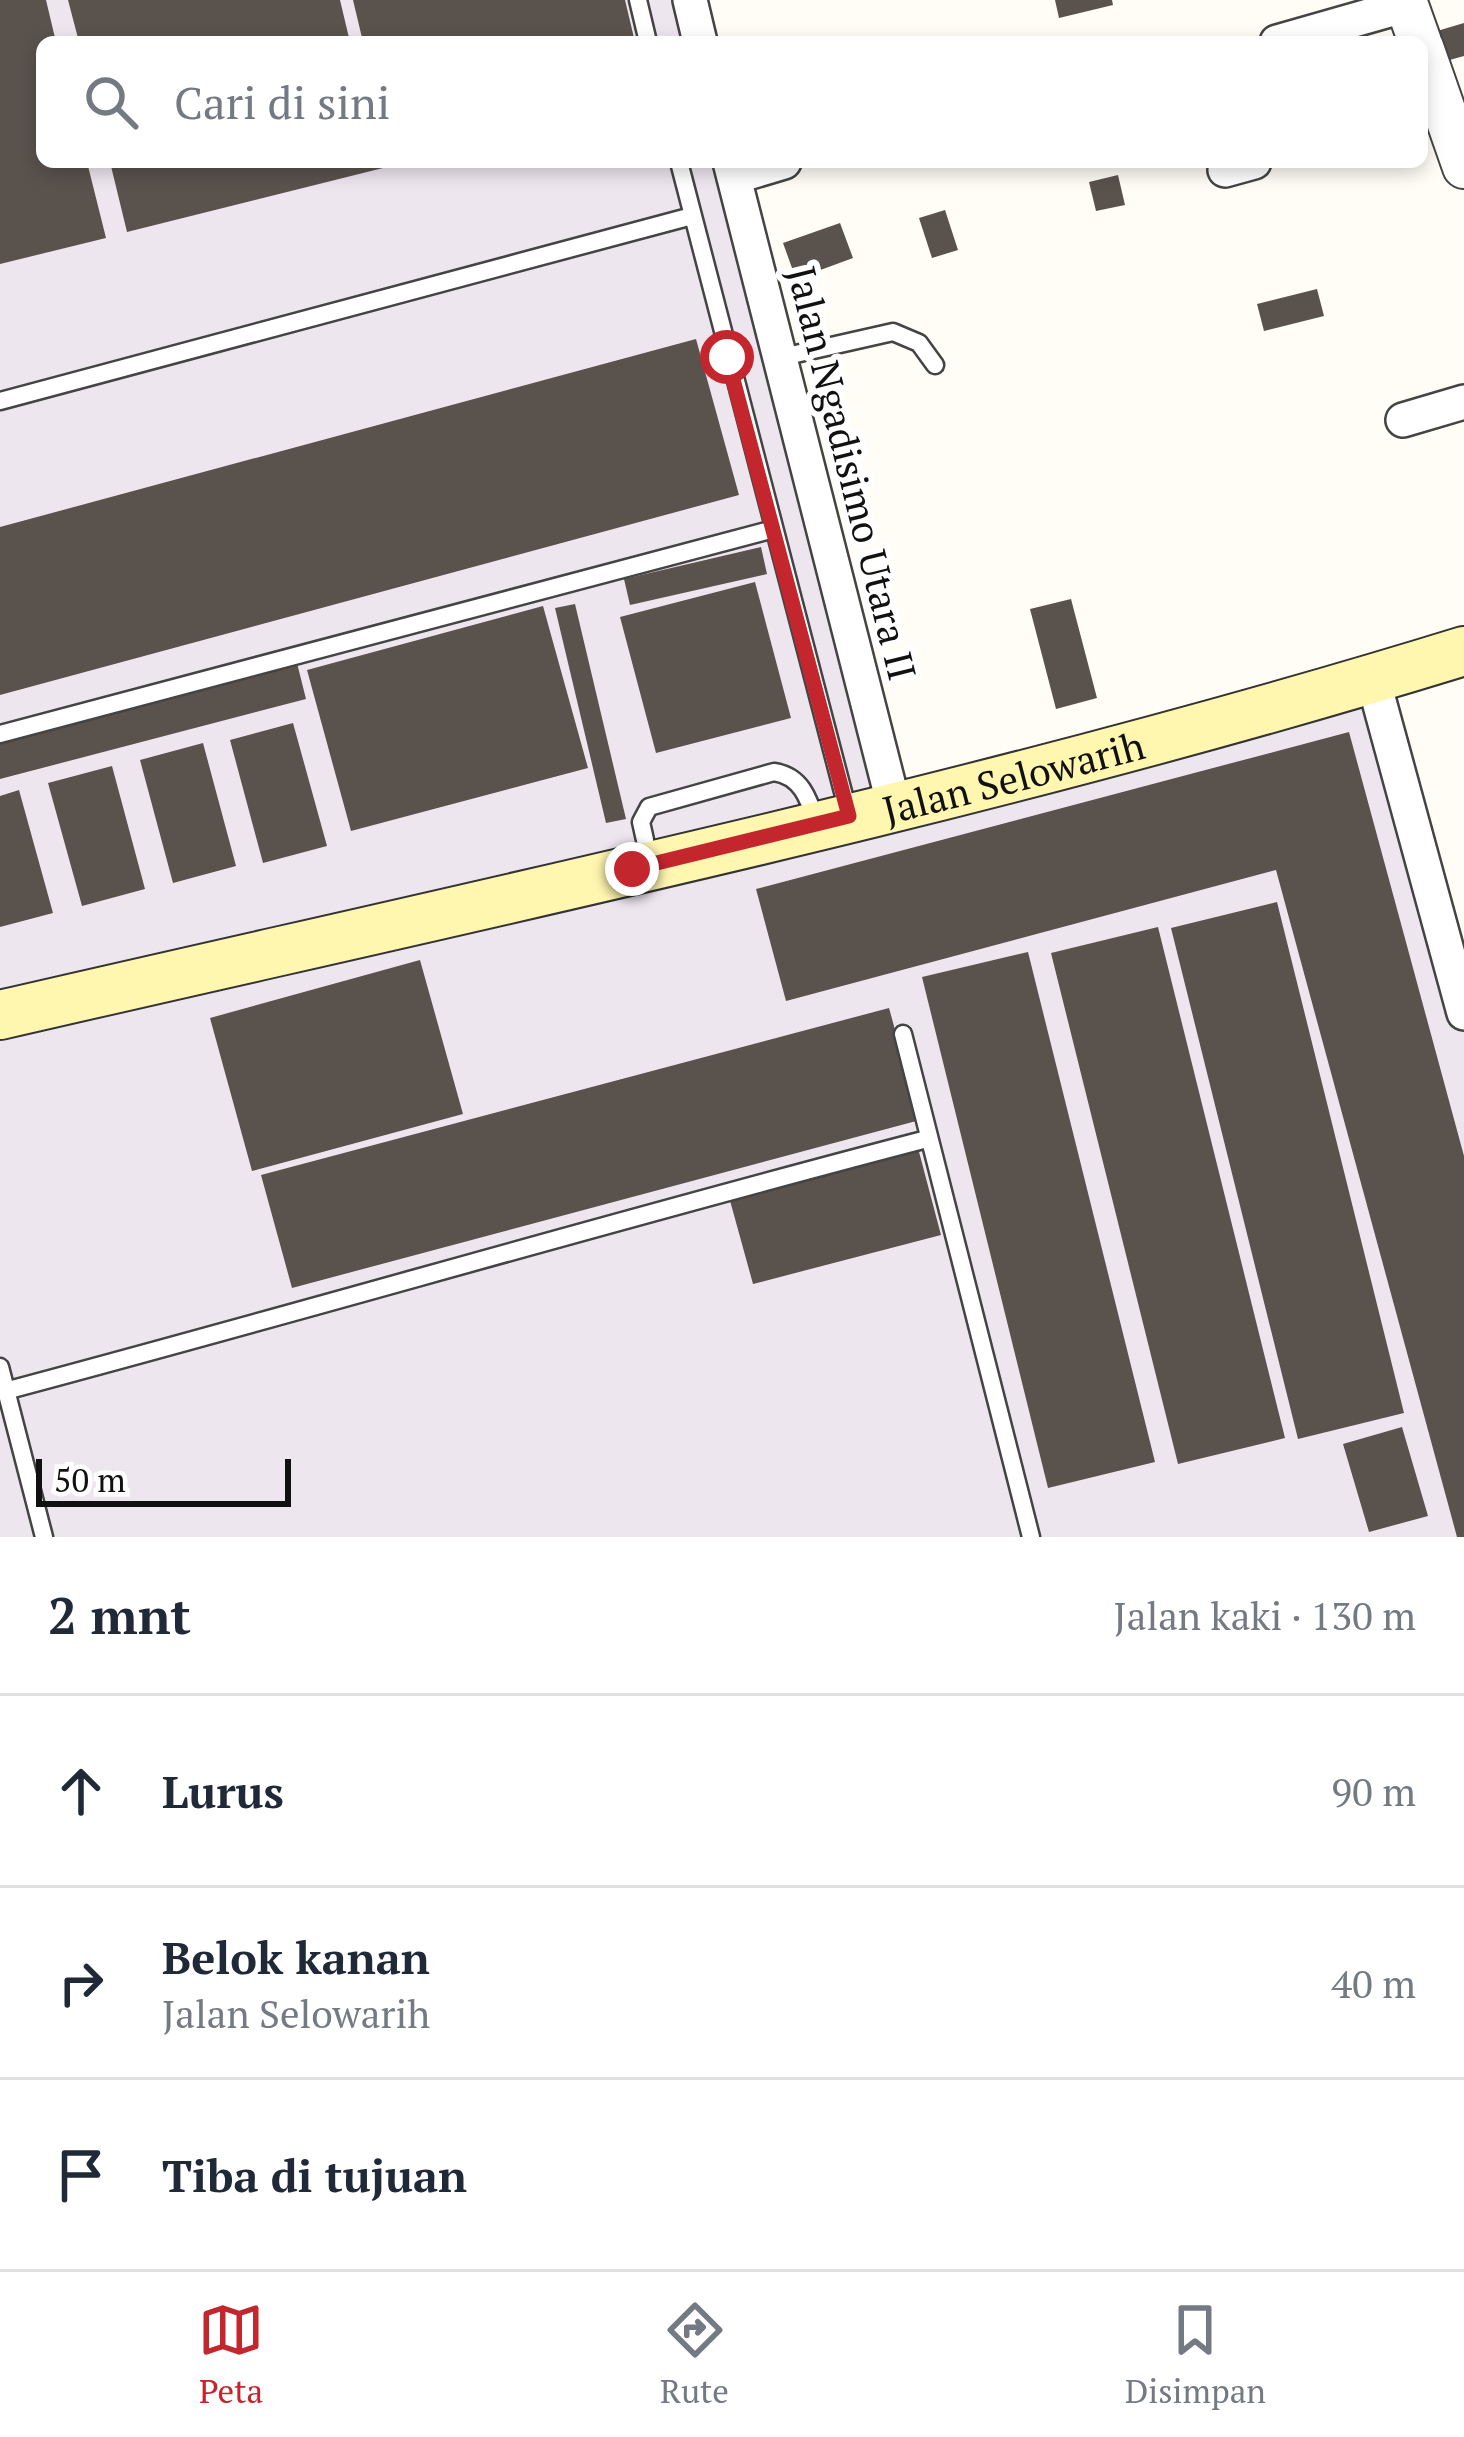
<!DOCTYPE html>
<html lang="id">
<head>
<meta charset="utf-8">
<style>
  :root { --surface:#fff; --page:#f2f2f3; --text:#1f2937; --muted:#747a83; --line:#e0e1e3; --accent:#c4262e }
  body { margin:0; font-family:"PT Serif",serif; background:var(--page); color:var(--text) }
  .scale { position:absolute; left:36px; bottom:30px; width:255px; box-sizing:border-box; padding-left:12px; border:6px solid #111; border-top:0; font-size:33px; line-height:42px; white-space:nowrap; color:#111; -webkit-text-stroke:9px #fff; paint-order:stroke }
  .stop { position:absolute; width:36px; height:36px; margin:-27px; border:9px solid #c4262e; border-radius:50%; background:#fff }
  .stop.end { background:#c4262e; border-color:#fff; box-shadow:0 3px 12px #0008 }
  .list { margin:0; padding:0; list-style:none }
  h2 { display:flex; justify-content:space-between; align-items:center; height:156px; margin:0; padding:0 48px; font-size:51px }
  h2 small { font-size:39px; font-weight:400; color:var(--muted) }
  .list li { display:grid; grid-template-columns:78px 1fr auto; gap:36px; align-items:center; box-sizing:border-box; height:192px; padding:0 48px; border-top:3px solid var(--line) }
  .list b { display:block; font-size:45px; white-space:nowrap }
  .list p { margin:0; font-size:39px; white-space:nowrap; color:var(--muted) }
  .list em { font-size:39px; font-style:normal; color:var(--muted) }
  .icon { flex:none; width:66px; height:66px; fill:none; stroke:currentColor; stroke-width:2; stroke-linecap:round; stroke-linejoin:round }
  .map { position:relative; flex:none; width:1464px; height:1537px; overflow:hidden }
  .search { position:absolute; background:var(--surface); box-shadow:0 6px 18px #0003; left:36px; right:36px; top:36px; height:132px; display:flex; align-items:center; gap:30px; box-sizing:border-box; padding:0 42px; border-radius:18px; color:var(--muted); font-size:45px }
  .sheet { height:732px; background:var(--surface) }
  nav { display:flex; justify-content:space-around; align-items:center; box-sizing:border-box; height:168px; border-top:3px solid var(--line); background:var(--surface); font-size:33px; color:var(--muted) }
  nav a { display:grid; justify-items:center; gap:6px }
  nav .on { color:var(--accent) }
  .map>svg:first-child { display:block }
</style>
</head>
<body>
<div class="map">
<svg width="1464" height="1537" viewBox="0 0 1464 1537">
  <rect width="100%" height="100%" fill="#fffdf5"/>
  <!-- industrial -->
  <path fill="#eee6ef" d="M 0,0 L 674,0 L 684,42 L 42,42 L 42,162 L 715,162 L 882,820 L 1376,680 L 1464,1018 L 1464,1537 L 0,1537 Z"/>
  <!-- building -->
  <path fill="#5a524d" d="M 0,0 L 46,0 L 56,42 L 42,42 L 42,162 L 87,162 L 106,238 L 0,264 Z
    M 68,0 L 340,0 L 350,42 L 79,42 Z
    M 353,0 L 625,0 L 635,42 L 363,42 Z
    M 1055,0 L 1112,0 L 1113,5 L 1059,18 Z
    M 1464,23 L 1464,56 L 1446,61 L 1437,31 Z
    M 110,162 L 381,162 L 383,168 L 127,232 Z
    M 1118,175 L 1125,205 L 1096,211 L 1089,182 Z
    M 945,210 L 958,250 L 932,258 L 919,218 Z
    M 840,223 L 853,258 L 796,279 L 783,243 Z
    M 1317,289 L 1324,316 L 1264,331 L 1257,304 Z
    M 696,339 L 739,495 L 0,695 L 0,527 Z
    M 761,547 L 767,574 L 630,605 L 624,579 Z
    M 755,582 L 791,718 L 656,753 L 620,617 Z
    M 1071,599 L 1097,698 L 1056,709 L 1030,609 Z
    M 575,604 L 626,819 L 606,823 L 555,608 Z
    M 543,606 L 588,768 L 351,831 L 307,670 Z
    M 297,663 L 306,699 L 0,779 L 0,740 Z
    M 293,723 L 327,846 L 263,863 L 230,740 Z
    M 1349,732 L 1464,1156 L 1464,1537 L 1457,1537 L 1276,870 L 786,1001 L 756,889 Z
    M 203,743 L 236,866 L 173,883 L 140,760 Z
    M 112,766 L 145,889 L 82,906 L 48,783 Z
    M 19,790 L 53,913 L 0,927 L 0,796 Z
    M 1277,902 L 1404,1413 L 1298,1439 L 1171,928 Z
    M 1158,927 L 1285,1438 L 1178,1464 L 1051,953 Z
    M 1028,952 L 1155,1462 L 1048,1488 L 922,977 Z
    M 420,960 L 463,1114 L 252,1171 L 210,1018 Z
    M 889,1008 L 920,1120 L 292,1288 L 261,1175 Z
    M 918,1148 L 941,1235 L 753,1284 L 729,1197 Z
    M 1402,1427 L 1428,1516 L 1369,1532 L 1343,1444 Z"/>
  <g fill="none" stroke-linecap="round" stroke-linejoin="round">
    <!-- service casing -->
    <g stroke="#444" stroke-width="21">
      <path id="service" d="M 638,0 L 648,42
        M 679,162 L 849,815
        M 778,358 L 893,332 L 919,343 L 935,365
        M 0,401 L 692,216
        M 0,734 L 774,529
        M 645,840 L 641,822 L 649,807 L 774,772 C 802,776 809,800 817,824
        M 903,1034 L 1031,1537
        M 0,1367 L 44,1537
        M 5,1391 C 313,1309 619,1219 927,1139"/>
    </g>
    <!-- minor casing -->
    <g stroke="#444" stroke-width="38">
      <path id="minor" d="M 690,0 L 700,42
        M 1277,42 L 1407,5
        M 730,162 L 894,806
        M 1225,170 L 1254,162
        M 734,177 L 784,162
        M 1403,420 L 1464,402
        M 1373,679 L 1464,1013"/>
    </g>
    <!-- tertiary casing -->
    <g stroke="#444" stroke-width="46">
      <path id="tertiary" d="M 1405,0 L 1420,42
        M 1422,47 L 1464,167"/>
    </g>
    <!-- secondary casing -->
    <g stroke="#333" stroke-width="52">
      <g id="secondary">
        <path id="s1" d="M 0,1015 C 489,902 984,799 1464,651"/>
      </g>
    </g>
    <!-- service -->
    <use href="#service" stroke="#fff" stroke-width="16"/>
    <!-- minor -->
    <use href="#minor" stroke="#fff" stroke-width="33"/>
    <!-- tertiary -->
    <use href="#tertiary" stroke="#fff" stroke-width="42"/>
    <!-- secondary -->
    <use href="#secondary" stroke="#fff6b0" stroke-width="48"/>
  </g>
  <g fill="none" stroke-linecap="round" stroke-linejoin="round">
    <!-- route -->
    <path stroke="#c4262e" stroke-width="15" d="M 632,869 L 849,816 L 727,357"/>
  </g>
  <g text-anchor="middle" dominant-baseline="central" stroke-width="12" stroke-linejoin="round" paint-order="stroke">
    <!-- street labels -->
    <g font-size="39" fill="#111" stroke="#fff">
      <text transform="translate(853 473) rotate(76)">Jalan Ngadisimo Utara II</text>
      <text stroke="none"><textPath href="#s1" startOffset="1041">Jalan Selowarih</textPath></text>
    </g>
  </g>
</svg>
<div class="scale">50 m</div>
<div class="stop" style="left:727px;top:357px"></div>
<div class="stop end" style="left:632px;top:869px"></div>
<div class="search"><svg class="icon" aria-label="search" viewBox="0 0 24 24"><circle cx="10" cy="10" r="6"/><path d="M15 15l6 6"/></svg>Cari di sini</div>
</div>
<section class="sheet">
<h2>2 mnt<small>Jalan kaki · 130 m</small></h2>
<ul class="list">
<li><svg class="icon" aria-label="ahead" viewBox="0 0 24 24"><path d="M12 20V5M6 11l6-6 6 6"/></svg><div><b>Lurus</b></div><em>90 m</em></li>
<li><svg class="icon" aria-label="right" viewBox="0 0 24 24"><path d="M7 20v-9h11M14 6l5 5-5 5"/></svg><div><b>Belok kanan</b><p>Jalan Selowarih</p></div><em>40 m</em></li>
<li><svg class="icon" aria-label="arrive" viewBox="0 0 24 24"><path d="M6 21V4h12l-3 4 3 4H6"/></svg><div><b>Tiba di tujuan</b></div></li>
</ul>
</section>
<nav>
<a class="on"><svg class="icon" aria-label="map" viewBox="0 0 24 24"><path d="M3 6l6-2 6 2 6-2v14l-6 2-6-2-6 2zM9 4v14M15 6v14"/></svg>Peta</a>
<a><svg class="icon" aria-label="directions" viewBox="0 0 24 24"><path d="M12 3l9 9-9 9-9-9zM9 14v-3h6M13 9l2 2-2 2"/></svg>Rute</a>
<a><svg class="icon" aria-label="saved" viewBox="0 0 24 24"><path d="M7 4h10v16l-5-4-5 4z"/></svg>Disimpan</a>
</nav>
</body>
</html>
